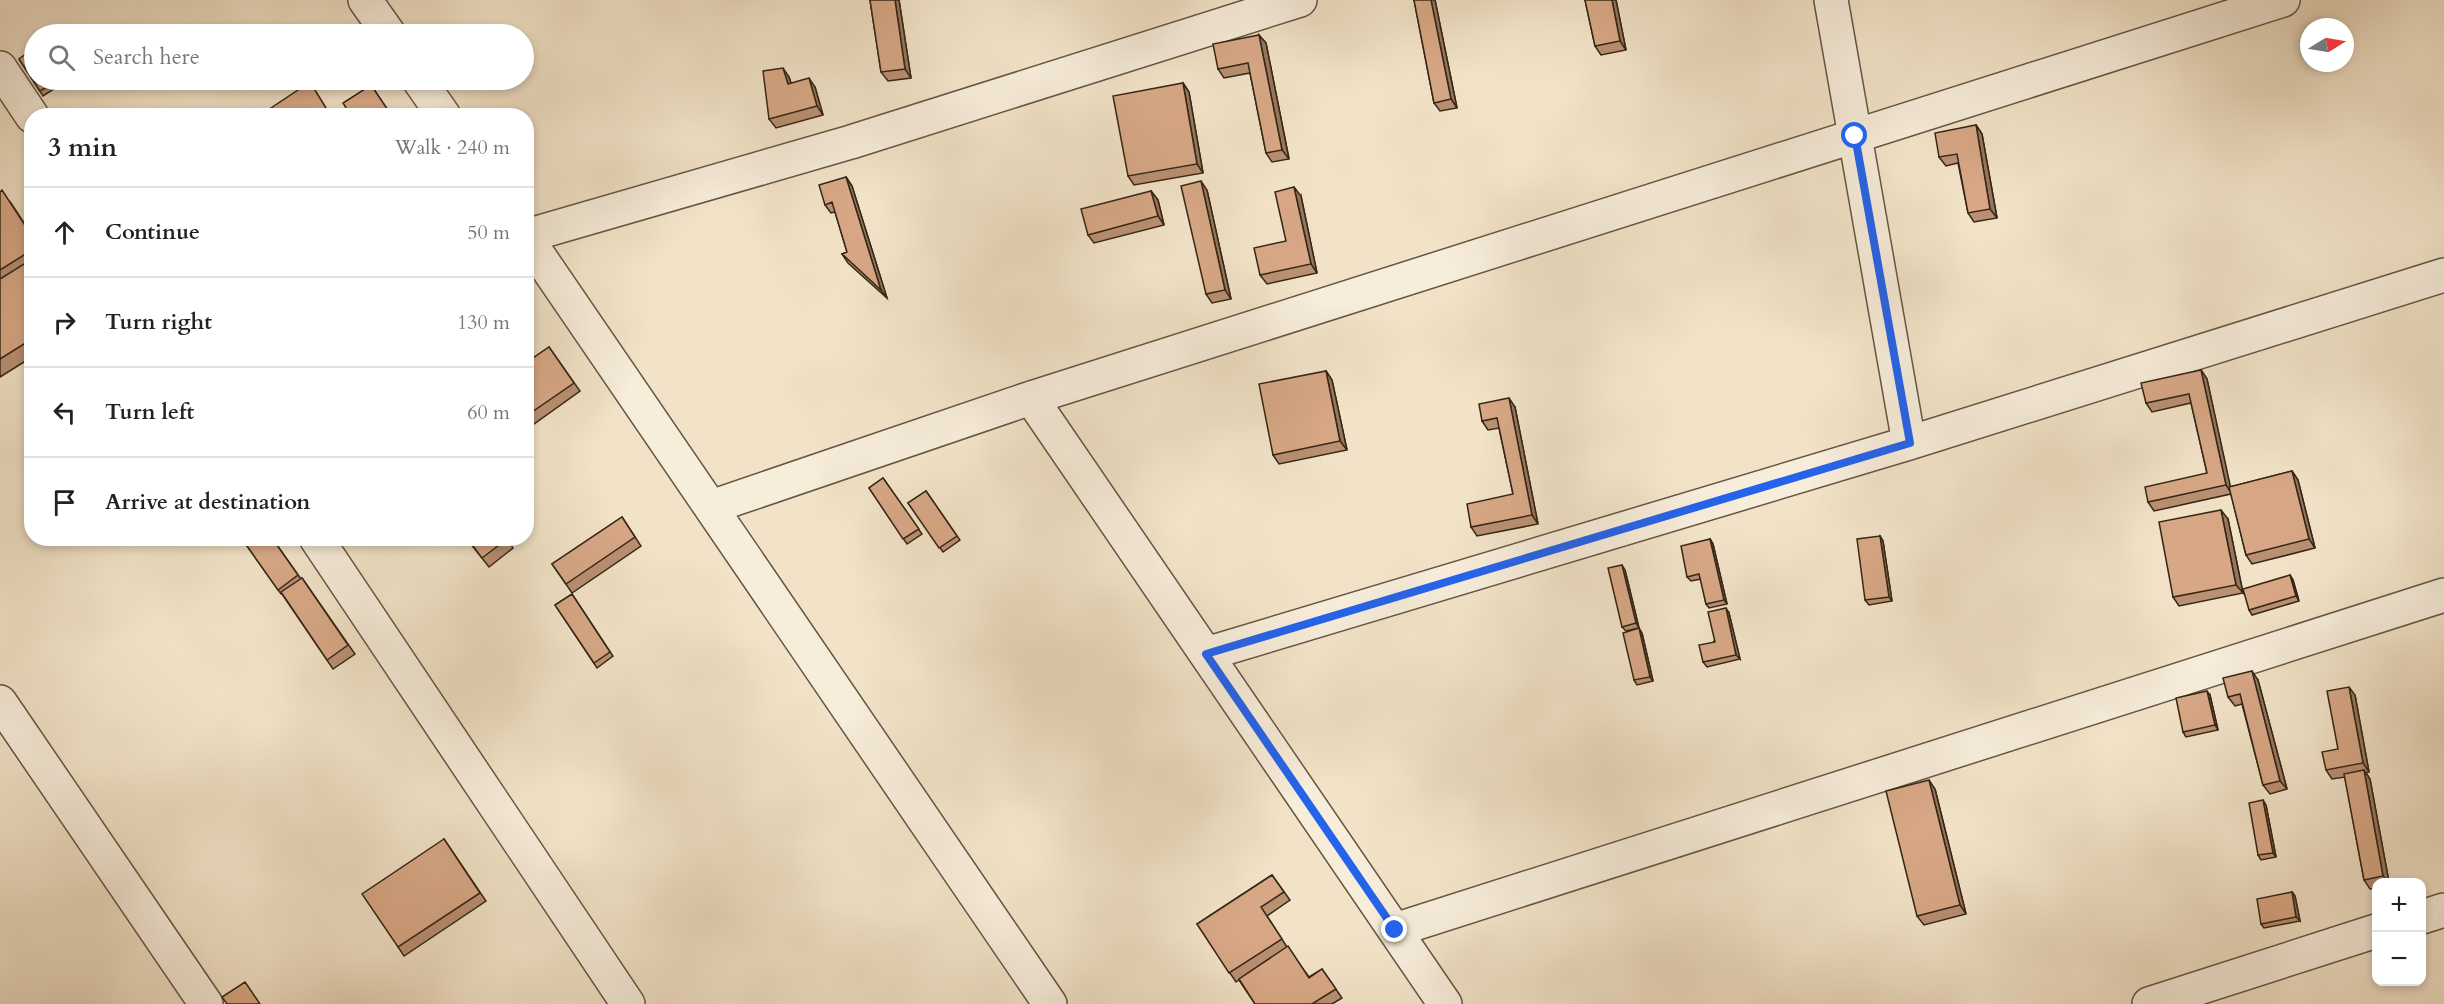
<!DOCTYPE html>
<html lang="en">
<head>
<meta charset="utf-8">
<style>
  :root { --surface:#fff; --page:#f2f2f2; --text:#222; --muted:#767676; --line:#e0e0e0 }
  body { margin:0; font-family:Cardo,serif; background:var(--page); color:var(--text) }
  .controls { position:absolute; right:18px; bottom:18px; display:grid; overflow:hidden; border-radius:12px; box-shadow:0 3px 9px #0003 }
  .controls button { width:54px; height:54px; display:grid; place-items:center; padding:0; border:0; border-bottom:2px solid var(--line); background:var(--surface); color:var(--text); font:30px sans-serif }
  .compass { position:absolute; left:2300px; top:18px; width:54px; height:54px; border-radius:50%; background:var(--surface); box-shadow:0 3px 9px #0003; rotate:79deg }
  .stop { position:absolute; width:18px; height:18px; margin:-14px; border:4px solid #2563eb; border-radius:50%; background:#fff }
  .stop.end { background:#2563eb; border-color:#fff; box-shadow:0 2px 6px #0008 }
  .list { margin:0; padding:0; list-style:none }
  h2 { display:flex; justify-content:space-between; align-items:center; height:78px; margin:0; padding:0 24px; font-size:26px }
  h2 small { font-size:20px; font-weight:400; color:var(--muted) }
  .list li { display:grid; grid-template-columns:39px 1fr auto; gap:18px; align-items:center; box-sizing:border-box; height:90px; padding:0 24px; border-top:2px solid var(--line) }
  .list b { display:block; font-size:22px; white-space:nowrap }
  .list em { font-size:20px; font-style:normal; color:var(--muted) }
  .icon { flex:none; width:33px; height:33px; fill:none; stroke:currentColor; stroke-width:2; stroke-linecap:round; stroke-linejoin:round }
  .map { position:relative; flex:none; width:2444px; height:1004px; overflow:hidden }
  .search { position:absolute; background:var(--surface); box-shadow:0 3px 9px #0003; left:24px; top:24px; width:510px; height:66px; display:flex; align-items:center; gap:15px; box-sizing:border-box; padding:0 21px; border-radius:33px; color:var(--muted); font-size:22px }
  .panel { position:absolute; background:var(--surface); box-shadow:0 3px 9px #0003; left:24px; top:108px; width:510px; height:438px; border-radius:24px }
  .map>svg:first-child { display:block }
</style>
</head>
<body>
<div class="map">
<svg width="2444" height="1004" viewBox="0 0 2444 1004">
  <rect width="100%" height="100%" fill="#f2e3c8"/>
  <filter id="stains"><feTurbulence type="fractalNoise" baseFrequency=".00333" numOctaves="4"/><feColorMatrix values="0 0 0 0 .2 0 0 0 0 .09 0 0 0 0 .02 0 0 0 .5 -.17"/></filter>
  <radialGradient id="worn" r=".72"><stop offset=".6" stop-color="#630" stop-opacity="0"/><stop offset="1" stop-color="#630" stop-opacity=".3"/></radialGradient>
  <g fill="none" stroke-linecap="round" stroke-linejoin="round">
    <!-- street casing -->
    <g stroke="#645542" stroke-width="36">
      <path id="street" d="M 365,0 L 389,34
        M 1831,0 L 1909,443
        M 0,68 L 32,116
        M 419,80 L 444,116
        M 526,236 L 851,142 L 1300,0
        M 526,237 L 1050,1004
        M 1031,398 L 1445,1004
        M 711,507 L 1031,398 L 2283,0
        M 316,538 L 628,1004
        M 1206,654 L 1909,443 L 2444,275
        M 0,702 L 206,1004
        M 2422,917 L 2444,910
        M 1395,930 L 2444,595
        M 2149,1004 L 2376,931"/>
    </g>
    <!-- street -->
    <use href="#street" stroke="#f7eddb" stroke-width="33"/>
  </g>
  <!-- wall -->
  <path fill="#ba9073" stroke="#352616" stroke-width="1.5" d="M 870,0 L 899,0 L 911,78 L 888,81 L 881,72 Z
    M 1414,0 L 1435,0 L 1457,108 L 1440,111 L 1434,103 Z
    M 1585,0 L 1616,0 L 1626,50 L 1601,55 L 1595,46 Z
    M 1259,35 L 1266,43 L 1289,159 L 1272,162 L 1266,153 L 1250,73 L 1224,78 L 1218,69 Z
    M 19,59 L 34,80 L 68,80 L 43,96 Z
    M 789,77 L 791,83 L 815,87 L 823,115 L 776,128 L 769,119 Z
    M 1183,83 L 1189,92 L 1203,173 L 1134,185 L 1128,176 Z
    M 371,85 L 391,115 L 351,116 Z
    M 1976,125 L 1982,134 L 1997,218 L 1974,222 L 1968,213 L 1958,163 L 1946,166 L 1939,157 Z
    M 846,177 L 852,186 L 887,298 L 848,263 L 842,254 L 847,252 L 835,212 L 831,213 L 825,205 Z
    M 1207,190 L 1231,299 L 1212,303 L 1206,294 Z
    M 1151,191 L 1158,200 L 1164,225 L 1094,243 L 1088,235 Z
    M 0,192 L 11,203 L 32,235 L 32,357 L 0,377 Z
    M 1301,196 L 1317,273 L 1267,284 L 1260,275 L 1286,241 Z
    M 549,347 L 580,391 L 527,429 L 526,363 Z
    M 2201,370 L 2207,379 L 2230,487 L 2292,471 L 2298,480 L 2315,548 L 2252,564 L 2246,555 L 2231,494 L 2154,511 L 2148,502 L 2207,473 L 2191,403 L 2152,412 L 2146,403 Z
    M 1326,371 L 1332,380 L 1347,450 L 1279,464 L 1273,455 Z
    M 1515,407 L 1538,524 L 1477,536 L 1471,527 L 1513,494 L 1499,428 L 1488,430 L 1482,421 Z
    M 526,445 L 530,451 L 526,453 Z
    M 883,478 L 922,534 L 907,544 L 869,488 Z
    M 926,491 L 960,540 L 943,552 L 908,503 Z
    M 622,517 L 641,546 L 572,593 L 552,564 Z
    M 2228,519 L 2243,593 L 2179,606 L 2173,597 Z
    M 1880,536 L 1883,541 L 1892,601 L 1869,605 L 1865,600 Z
    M 272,538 L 301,579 L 302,578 L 355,654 L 333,669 L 282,594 L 281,594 L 247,546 Z
    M 466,538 L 507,538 L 513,548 L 489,567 Z
    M 1710,539 L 1713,544 L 1727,604 L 1709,608 L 1706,604 L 1701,579 L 1691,581 L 1687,577 Z
    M 1625,570 L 1639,628 L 1626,631 L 1622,627 Z
    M 2290,575 L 2293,580 L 2299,601 L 2252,615 L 2249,610 Z
    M 572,594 L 613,656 L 597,668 L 555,605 Z
    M 1729,613 L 1740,659 L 1707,667 L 1703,662 Z
    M 1642,633 L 1653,681 L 1637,685 L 1634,680 Z
    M 2258,680 L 2287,789 L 2270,794 L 2263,785 L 2242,704 L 2235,706 L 2228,697 Z
    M 2210,695 L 2218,730 L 2186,737 L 2183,732 Z
    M 2355,695 L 2369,772 L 2366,773 L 2370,779 L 2389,882 L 2376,882 L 2376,888 L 2370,889 L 2364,880 L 2345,777 L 2332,779 L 2326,770 L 2338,749 Z
    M 1935,789 L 1966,914 L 1924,925 L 1917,916 Z
    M 2266,805 L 2276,857 L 2261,860 L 2258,855 Z
    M 444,839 L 486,901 L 404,956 L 398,947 Z
    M 1272,875 L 1290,900 L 1267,916 L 1287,947 L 1309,977 L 1322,969 L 1342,998 L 1332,1004 L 1255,1004 L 1239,980 L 1236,982 L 1197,924 Z
    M 2292,892 L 2295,896 L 2300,921 L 2264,928 L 2261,924 Z"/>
  <!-- shaded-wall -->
  <path fill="#97765e" stroke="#352616" stroke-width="1.5" d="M 895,0 L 899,0 L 911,78 L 905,69 Z
    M 1431,0 L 1435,0 L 1457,108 L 1451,99 Z
    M 1612,0 L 1616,0 L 1626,50 L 1620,41 Z
    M 1259,35 L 1266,43 L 1289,159 L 1282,150 Z
    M 783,68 L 789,77 L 794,93 L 788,84 Z
    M 809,78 L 815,87 L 823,115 L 817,106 Z
    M 1183,83 L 1189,92 L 1203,173 L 1197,164 Z
    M 1976,125 L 1982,134 L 1997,218 L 1990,209 Z
    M 846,177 L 852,186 L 887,298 L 881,290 Z
    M 1201,181 L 1207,190 L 1231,299 L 1225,290 Z
    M 1294,187 L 1301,196 L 1317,273 L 1311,264 Z
    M 1151,191 L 1158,200 L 1164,225 L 1158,216 Z
    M 2201,370 L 2207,379 L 2232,494 L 2226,485 Z
    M 1326,371 L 1332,380 L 1347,450 L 1340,441 Z
    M 1509,398 L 1515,407 L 1538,524 L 1532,515 Z
    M 2292,471 L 2298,480 L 2315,548 L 2309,539 Z
    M 2221,510 L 2228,519 L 2243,593 L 2236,585 Z
    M 1880,536 L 1883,541 L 1892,601 L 1889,597 Z
    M 1710,539 L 1713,544 L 1727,604 L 1724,600 Z
    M 1622,565 L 1625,570 L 1639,628 L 1636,623 Z
    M 2290,575 L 2293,580 L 2299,601 L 2296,596 Z
    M 1726,608 L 1729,613 L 1740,659 L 1736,655 Z
    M 1639,628 L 1642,633 L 1653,681 L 1650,677 Z
    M 2252,671 L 2258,680 L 2287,789 L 2280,781 Z
    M 2349,687 L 2355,695 L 2369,772 L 2363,763 Z
    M 2207,691 L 2210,695 L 2218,730 L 2215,725 Z
    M 2364,770 L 2370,779 L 2389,882 L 2388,882 L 2383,876 Z
    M 1929,780 L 1935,789 L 1966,914 L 1960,905 Z
    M 2263,800 L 2266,805 L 2276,857 L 2273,853 Z
    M 2292,892 L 2295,896 L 2300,921 L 2296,917 Z"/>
  <!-- building -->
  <path fill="#d8a886" stroke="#352616" stroke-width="1.5" d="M 870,0 L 895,0 L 905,69 L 881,72 Z
    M 1414,0 L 1431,0 L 1451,99 L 1434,103 Z
    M 1585,0 L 1612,0 L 1620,41 L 1595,46 Z
    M 1259,35 L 1282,150 L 1266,153 L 1248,63 L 1218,69 L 1213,44 Z
    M 34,48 L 34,80 L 58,80 L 40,91 L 19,59 Z
    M 783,68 L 788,84 L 809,78 L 817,106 L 769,119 L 763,71 Z
    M 310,82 L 331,116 L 259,116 Z
    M 1183,83 L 1197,164 L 1128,176 L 1113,96 Z
    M 371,85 L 388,110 L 380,116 L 351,116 L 343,103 Z
    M 1976,125 L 1990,209 L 1968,213 L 1957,154 L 1939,157 L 1935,133 Z
    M 846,177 L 881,290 L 842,254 L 847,252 L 832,202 L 825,205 L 819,185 Z
    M 1201,181 L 1225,290 L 1206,294 L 1181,186 Z
    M 1294,187 L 1311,264 L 1260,275 L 1254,248 L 1286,241 L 1275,192 Z
    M 2,190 L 32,236 L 32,250 L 0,270 L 0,192 Z
    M 1151,191 L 1158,216 L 1088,235 L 1081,209 Z
    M 32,259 L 32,339 L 0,359 L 0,279 Z
    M 549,347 L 574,383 L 526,416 L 526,363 Z
    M 2201,370 L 2226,485 L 2148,502 L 2145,487 L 2207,473 L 2189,394 L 2146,403 L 2141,383 Z
    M 1326,371 L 1340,441 L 1273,455 L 1259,384 Z
    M 1509,398 L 1532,515 L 1471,527 L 1467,504 L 1513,494 L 1497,418 L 1482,421 L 1479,404 Z
    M 2292,471 L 2309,539 L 2246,555 L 2229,487 Z
    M 883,478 L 919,529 L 903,539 L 869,488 Z
    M 926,491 L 957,536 L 939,548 L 908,503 Z
    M 2221,510 L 2236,585 L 2173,597 L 2159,522 Z
    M 622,517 L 635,537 L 566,584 L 552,564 Z
    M 1880,536 L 1889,597 L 1865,600 L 1857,539 Z
    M 258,538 L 272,538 L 298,575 L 278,590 L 247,546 Z
    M 467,538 L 507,538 L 507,539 L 482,558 Z
    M 1710,539 L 1724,600 L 1706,604 L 1699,574 L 1687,577 L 1681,546 Z
    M 1622,565 L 1636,623 L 1622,627 L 1608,568 Z
    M 2290,575 L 2296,596 L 2249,610 L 2243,589 Z
    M 302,578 L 348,645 L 327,660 L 281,592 Z
    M 572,594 L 610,652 L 594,663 L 555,605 Z
    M 1726,608 L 1736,655 L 1703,662 L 1699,645 L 1715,642 L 1708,612 Z
    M 1639,628 L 1650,677 L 1634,680 L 1623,633 Z
    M 2252,671 L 2280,781 L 2263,785 L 2240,694 L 2228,697 L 2223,678 Z
    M 2349,687 L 2363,763 L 2326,770 L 2322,752 L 2338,749 L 2327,691 Z
    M 2207,691 L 2215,725 L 2183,732 L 2176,698 Z
    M 2364,770 L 2383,876 L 2364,880 L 2344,774 Z
    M 1929,780 L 1960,905 L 1917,916 L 1886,791 Z
    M 2263,800 L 2273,853 L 2258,855 L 2249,803 Z
    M 444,839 L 480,893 L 398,947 L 362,894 Z
    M 1272,875 L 1284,892 L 1261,907 L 1282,939 L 1229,973 L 1197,924 Z
    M 2292,892 L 2296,917 L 2261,924 L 2257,899 Z
    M 1288,946 L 1309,978 L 1322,969 L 1336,989 L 1312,1004 L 1255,1004 L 1239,979 Z
    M 245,982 L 260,1004 L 227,1004 L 222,997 Z"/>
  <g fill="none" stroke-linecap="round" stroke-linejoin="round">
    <!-- route -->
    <path stroke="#2563eb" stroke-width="8" d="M 1395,930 L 1206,654 L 1910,443 L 1855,136"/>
  </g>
  <rect width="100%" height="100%" filter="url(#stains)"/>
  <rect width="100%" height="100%" fill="url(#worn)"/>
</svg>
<div class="controls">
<button>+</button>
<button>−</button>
</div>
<svg class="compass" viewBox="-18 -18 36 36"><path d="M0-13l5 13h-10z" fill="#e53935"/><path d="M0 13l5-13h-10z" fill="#767676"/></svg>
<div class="stop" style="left:1855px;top:136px"></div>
<div class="stop end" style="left:1395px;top:930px"></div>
<div class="search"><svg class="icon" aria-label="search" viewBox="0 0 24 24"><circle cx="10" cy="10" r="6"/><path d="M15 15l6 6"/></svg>Search here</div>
<section class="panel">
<h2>3 min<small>Walk · 240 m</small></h2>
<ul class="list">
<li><svg class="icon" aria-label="ahead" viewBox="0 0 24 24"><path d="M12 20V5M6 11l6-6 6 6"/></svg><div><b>Continue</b></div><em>50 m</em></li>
<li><svg class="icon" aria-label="right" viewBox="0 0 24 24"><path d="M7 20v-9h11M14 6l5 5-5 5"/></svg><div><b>Turn right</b></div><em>130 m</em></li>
<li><svg class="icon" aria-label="left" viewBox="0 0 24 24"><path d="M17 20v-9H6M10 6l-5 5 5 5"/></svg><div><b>Turn left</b></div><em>60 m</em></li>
<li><svg class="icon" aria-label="arrive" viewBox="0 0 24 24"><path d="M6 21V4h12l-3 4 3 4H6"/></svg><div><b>Arrive at destination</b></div></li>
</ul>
</section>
</div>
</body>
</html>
